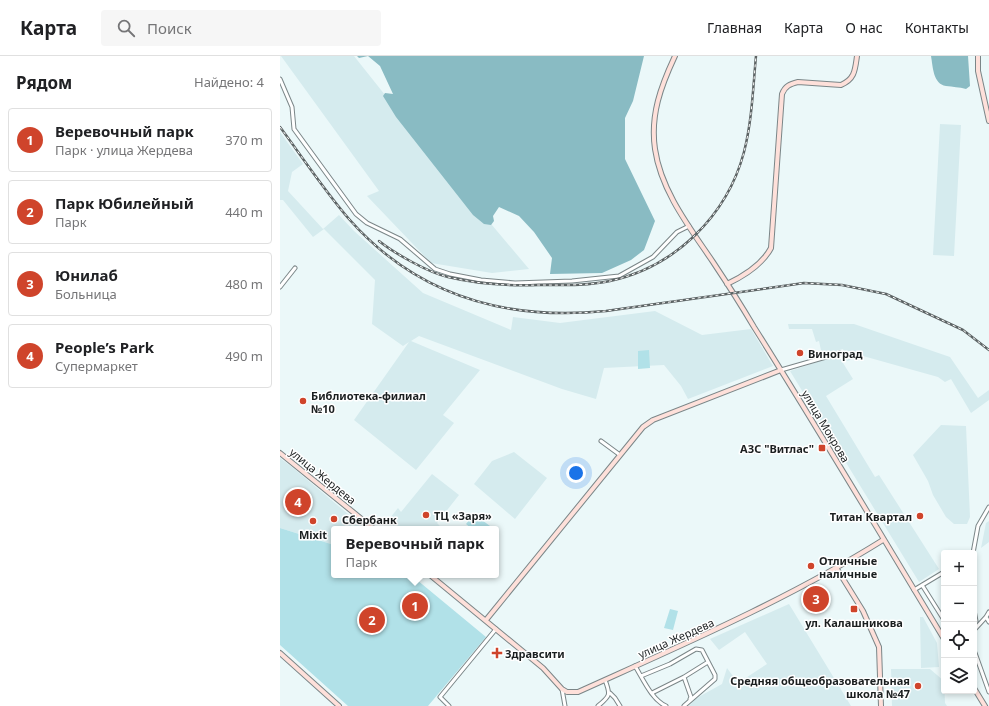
<!DOCTYPE html>
<html lang="ru">
<head>
<meta charset="utf-8">
<style>
  :root { --surface:#fff; --page:#f6f6f6; --text:#202124; --muted:#757577; --line:#e0e0e0; --accent:#cf442b }
  body { margin:0; font-family:"Noto Sans",sans-serif; background:var(--page); color:var(--text) }
  .controls { position:absolute; right:12px; bottom:12px; display:grid; overflow:hidden; border-radius:4px; box-shadow:0 2px 6px #0003 }
  .controls button { width:36px; height:36px; display:grid; place-items:center; padding:0; border:0; border-bottom:1px solid var(--line); background:var(--surface); color:var(--text); font:20px sans-serif }
  .you { position:absolute; left:296px; top:417px; width:14px; height:14px; margin:-10px; border:3px solid #fff; border-radius:50%; background:#1a73e8; box-shadow:0 0 0 6px #1a73e833 }
  .badge { display:grid; place-items:center; width:26px; height:26px; border-radius:50%; background:var(--accent); color:#fff; font-size:13px; font-weight:700 }
  .pin { position:absolute; translate:-50% -50%; border:2px solid #fff; box-shadow:0 1px 4px #0006 }
  .popup { position:absolute; left:51px; top:470px; width:168px; height:52px; box-sizing:border-box; display:grid; place-content:center; border-radius:4px; background:var(--surface); filter:drop-shadow(0 1px 3px #0005); font-size:13px; white-space:nowrap; color:var(--muted) }
  .popup b { font-size:15px; color:var(--text) }
  .popup::after { content:''; position:absolute; left:50%; top:100%; margin-left:-8px; border:8px solid transparent; border-top-color:var(--surface) }
  .list { margin:0; padding:0; list-style:none }
  h2 { display:flex; justify-content:space-between; align-items:center; height:52px; margin:0; padding:0 16px; font-size:17px }
  h2 small { font-size:13px; font-weight:400; color:var(--muted) }
  .list li { display:grid; grid-template-columns:26px 1fr auto; gap:12px; align-items:center; box-sizing:border-box; height:64px; margin:0 8px 8px; padding:0 8px; border:1px solid var(--line); border-radius:4px }
  .list b { display:block; font-size:15px; white-space:nowrap }
  .list p { margin:0; font-size:13px; white-space:nowrap; color:var(--muted) }
  .list em { font-size:13px; font-style:normal; color:var(--muted) }
  .icon { flex:none; width:22px; height:22px; fill:none; stroke:currentColor; stroke-width:2; stroke-linecap:round; stroke-linejoin:round }
  .map { position:relative; flex:none; width:709px; height:650px; overflow:hidden }
  header { display:flex; align-items:center; gap:24px; box-sizing:border-box; height:56px; padding:0 20px; background:var(--surface); border-bottom:1px solid var(--line) }
  header strong { font-size:19px }
  nav { display:flex; gap:22px; margin-inline-start:auto; font-size:14px }
  .search { width:280px; height:36px; background:var(--page); display:flex; align-items:center; gap:10px; box-sizing:border-box; padding:0 14px; border-radius:4px; color:var(--muted); font-size:15px }
  main { display:flex }
  aside { flex:1; background:var(--surface) }
  .map>svg:first-child { display:block }
</style>
</head>
<body>
<header>
<strong>Карта</strong>
<div class="search"><svg class="icon" aria-label="search" viewBox="0 0 24 24"><circle cx="10" cy="10" r="6"/><path d="M15 15l6 6"/></svg>Поиск</div>
<nav><a>Главная</a><a>Карта</a><a>О нас</a><a>Контакты</a></nav>
</header>
<main>
<aside>
<h2>Рядом<small>Найдено: 4</small></h2>
<ul class="list">
<li><span class="badge">1</span><div><b>Веревочный парк</b><p>Парк · улица Жердева</p></div><em>370 m</em></li>
<li><span class="badge">2</span><div><b>Парк Юбилейный</b><p>Парк</p></div><em>440 m</em></li>
<li><span class="badge">3</span><div><b>Юнилаб</b><p>Больница</p></div><em>480 m</em></li>
<li><span class="badge">4</span><div><b>People’s Park</b><p>Супермаркет</p></div><em>490 m</em></li>
</ul>
</aside>
<div class="map">
<svg width="709" height="650" viewBox="0 0 709 650">
  <rect width="100%" height="100%" fill="#ebf8f9"/>
  <!-- built -->
  <path fill="#d5ebee" d="M 1,0 L 74,0 L 144,88 L 249,213 L 212,217 L 151,207 L 87,140 L 99,135 Z
    M 660,68 L 681,69 L 674,200 L 653,199 Z
    M 0,76 L 23,108 L 12,116 L 8,135 L 43,173 L 59,159 L 74,175 L 143,237 L 231,274 L 233,261 L 280,267 L 375,255 L 422,279 L 471,273 L 493,310 L 408,343 L 401,330 L 384,309 L 324,312 L 316,343 L 282,333 L 139,280 L 131,285 L 200,314 L 163,359 L 174,367 L 136,414 L 74,364 L 129,286 L 123,290 L 92,268 L 95,224 L 44,173 L 33,181 L 3,144 L 0,144 Z
    M 508,268 L 574,268 L 670,301 L 698,342 L 709,334 L 709,344 L 691,357 L 671,323 L 665,326 L 658,321 L 583,300 L 567,305 L 563,293 L 542,299 L 539,285 L 536,286 L 532,273 L 509,273 Z
    M 558,299 L 573,323 L 546,340 L 595,421 L 599,419 L 659,513 L 639,526 L 510,315 Z
    M 661,369 L 686,370 L 690,461 L 687,468 L 674,468 L 666,461 L 653,439 L 648,425 L 633,399 Z
    M 234,396 L 267,422 L 235,463 L 194,428 L 212,405 Z
    M 0,402 L 12,411 L 86,473 L 54,473 L 54,489 L 0,472 Z
    M 152,418 L 179,439 L 157,467 L 163,473 L 102,472 L 118,452 L 121,456 Z
    M 709,465 L 709,486 L 701,492 L 706,467 Z
    M 509,548 L 571,650 L 409,650 L 415,643 L 442,628 L 447,612 L 458,627 L 487,608 L 465,576 L 439,594 L 430,583 Z
    M 640,561 L 643,561 L 657,587 L 659,611 L 641,612 Z
    M 611,613 L 650,613 L 664,625 L 665,647 L 667,650 L 612,650 Z"/>
  <!-- green -->
  <path fill="#b1e1e8" d="M 369,294 L 370,312 L 358,313 L 358,295 Z
    M 194,458 L 214,473 L 192,473 L 186,468 Z
    M 0,472 L 54,489 L 54,519 L 131,519 L 206,581 L 148,650 L 68,650 L 0,589 Z
    M 390,553 L 398,555 L 393,574 L 384,572 Z"/>
  <!-- forest -->
  <path fill="#89bbc3" d="M 77,0 L 364,0 L 353,45 L 345,62 L 345,103 L 375,165 L 364,194 L 351,204 L 322,217 L 270,218 L 272,202 L 254,176 L 239,160 L 219,151 L 213,160 L 214,165 L 211,169 L 204,168 L 193,159 L 116,61 L 103,40 L 105,37 L 113,38 L 100,10 L 88,0 L 79,2 Z
    M 651,0 L 688,0 L 690,30 L 686,33 C 679,31 673,31 666,30 C 653,28 653,11 651,0 Z"/>
  <g fill="none" stroke-linecap="round" stroke-linejoin="round">
    <!-- street casing -->
    <g stroke="#7b8688" stroke-width="5">
      <path id="street" d="M 0,23 L 12,51 L 14,73 L 76,158 L 87,167 L 120,183 L 155,213 L 170,218 L 201,224 L 235,227 L 292,225 L 339,220 L 373,201 L 397,176 L 409,170
        M 0,231 L 15,212
        M 501,314 L 560,297
        M 321,385 L 340,399
        M 693,497 L 698,470 L 709,451
        M 642,529 L 664,564
        M 634,534 L 664,516
        M 694,554 L 696,565 L 694,575
        M 706,561 L 709,556
        M 695,573 L 706,561 L 709,566
        M 694,594 L 709,636
        M 355,610 C 363,623 372,644 386,650
        M 361,620 L 390,608 L 416,593 L 422,594 L 435,619 L 435,623 L 404,650
        M 282,633 L 285,650
        M 330,637 L 335,642 L 340,650
        M 372,637 L 404,621
        M 410,643 L 411,641 L 404,621 L 428,606
        M 169,650 L 160,641 L 216,573
        M 318,650 C 330,640 331,639 325,624"/>
    </g>
    <!-- secondary casing -->
    <g stroke="#7b8688" stroke-width="6">
      <path id="secondary" d="M 395,0 C 381,30 370,59 375,93 C 381,135 410,172 433,206 C 447,227 461,249 474,271 C 539,374 601,479 664,583
        M 698,0 L 698,15 L 709,65
        M 447,228 C 464,220 482,209 491,192 L 502,38 C 505,30 510,28 518,26 L 561,29 C 575,23 575,14 577,0
        M 0,397 L 94,473
        M 557,513 L 583,555 L 599,591 L 601,650
        M 150,519 L 263,612 L 282,633 L 287,636 L 298,636 C 402,589 507,544 603,484
        M 206,564 L 363,371 L 373,364 L 501,314
        M 0,597 L 59,650
        M 694,632 L 705,650"/>
    </g>
    <!-- street -->
    <use href="#street" stroke="#fff" stroke-width="3"/>
    <!-- secondary -->
    <use href="#secondary" stroke="#fee0da" stroke-width="4"/>
    <!-- rail casing -->
    <g stroke="#5c6364" stroke-width="2.5">
      <path id="rail" d="M 0,71 C 23,102 44,134 69,163 C 137,240 226,265 326,255 L 524,227 L 562,229 L 606,238 L 683,274 L 709,294
        M 99,185 C 114,197 149,217 168,221 C 197,228 228,230 258,229 C 281,229 307,230 330,225 C 395,211 447,160 464,96 C 472,65 473,32 476,0"/>
    </g>
    <!-- rail -->
    <use href="#rail" stroke="#fff" stroke-width="1" stroke-dasharray="3" stroke-linecap="butt"/>
  </g>
  <!-- markers -->
  <g fill="#cf442b" stroke="#fff" stroke-width="1.5">
    <circle cx="520" cy="297" r="4"/>
    <circle cx="23" cy="345" r="4"/>
    <rect x="538" y="388" width="8" height="8" rx="2"/>
    <circle cx="146" cy="459" r="4"/>
    <circle cx="640" cy="460" r="4"/>
    <circle cx="54" cy="463" r="4"/>
    <circle cx="33" cy="465" r="4"/>
    <circle cx="531" cy="510" r="4"/>
    <rect x="570" y="549" width="8" height="8" rx="2"/>
    <path d="M215 591h4v4h4v4h-4v4h-4v-4h-4v-4h4z"/>
    <circle cx="638" cy="630" r="4"/>
  </g>
  <g text-anchor="middle" dominant-baseline="central" stroke-width="3" stroke-linejoin="round" paint-order="stroke">
    <!-- poi labels -->
    <g font-size="11" font-weight="bold" fill="#1b1f20" stroke="#fff" text-anchor="start">
      <text x="528" y="297">Виноград</text>
      <text x="31" y="339">Библиотека-филиал<tspan x="31" dy="13">№10</tspan></text>
      <text x="534" y="392" text-anchor="end">АЗС "Витлас"</text>
      <text x="154" y="459">ТЦ «Заря»</text>
      <text x="632" y="460" text-anchor="end">Титан Квартал</text>
      <text x="62" y="463">Сбербанк</text>
      <text x="33" y="478" text-anchor="middle">Mixit</text>
      <text x="539" y="504">Отличные<tspan x="539" dy="13">наличные</tspan></text>
      <text x="574" y="566" text-anchor="middle">ул. Калашникова</text>
      <text x="225" y="597">Здравсити</text>
      <text x="630" y="624" text-anchor="end">Средняя общеобразовательная<tspan x="630" dy="13">школа №47</tspan></text>
    </g>
    <!-- street labels -->
    <g font-size="11" fill="#1b1f20" stroke="#fff">
      <text transform="translate(546 370) rotate(59)">улица Мокрова</text>
      <text transform="translate(43 420) rotate(39)">улица Жердева</text>
      <text transform="translate(396 582) rotate(-24)">улица Жердева</text>
    </g>
  </g>
</svg>
<div class="controls">
<button>+</button>
<button>−</button>
<button><svg class="icon" aria-label="locate" viewBox="0 0 24 24"><circle cx="12" cy="12" r="6"/><path d="M12 2v4M12 18v4M2 12h4M18 12h4"/></svg></button>
<button><svg class="icon" aria-label="layers" viewBox="0 0 24 24"><path d="M12 4l9 5-9 5-9-5zM3 14l9 5 9-5"/></svg></button>
</div>
<div class="you"></div>
<div class="pin badge" style="left:135px;top:550px">1</div>
<div class="popup"><b>Веревочный парк</b>Парк</div>
<div class="pin badge" style="left:92px;top:564px">2</div>
<div class="pin badge" style="left:536px;top:543px">3</div>
<div class="pin badge" style="left:18px;top:446px">4</div>
</div>
</main>
</body>
</html>
